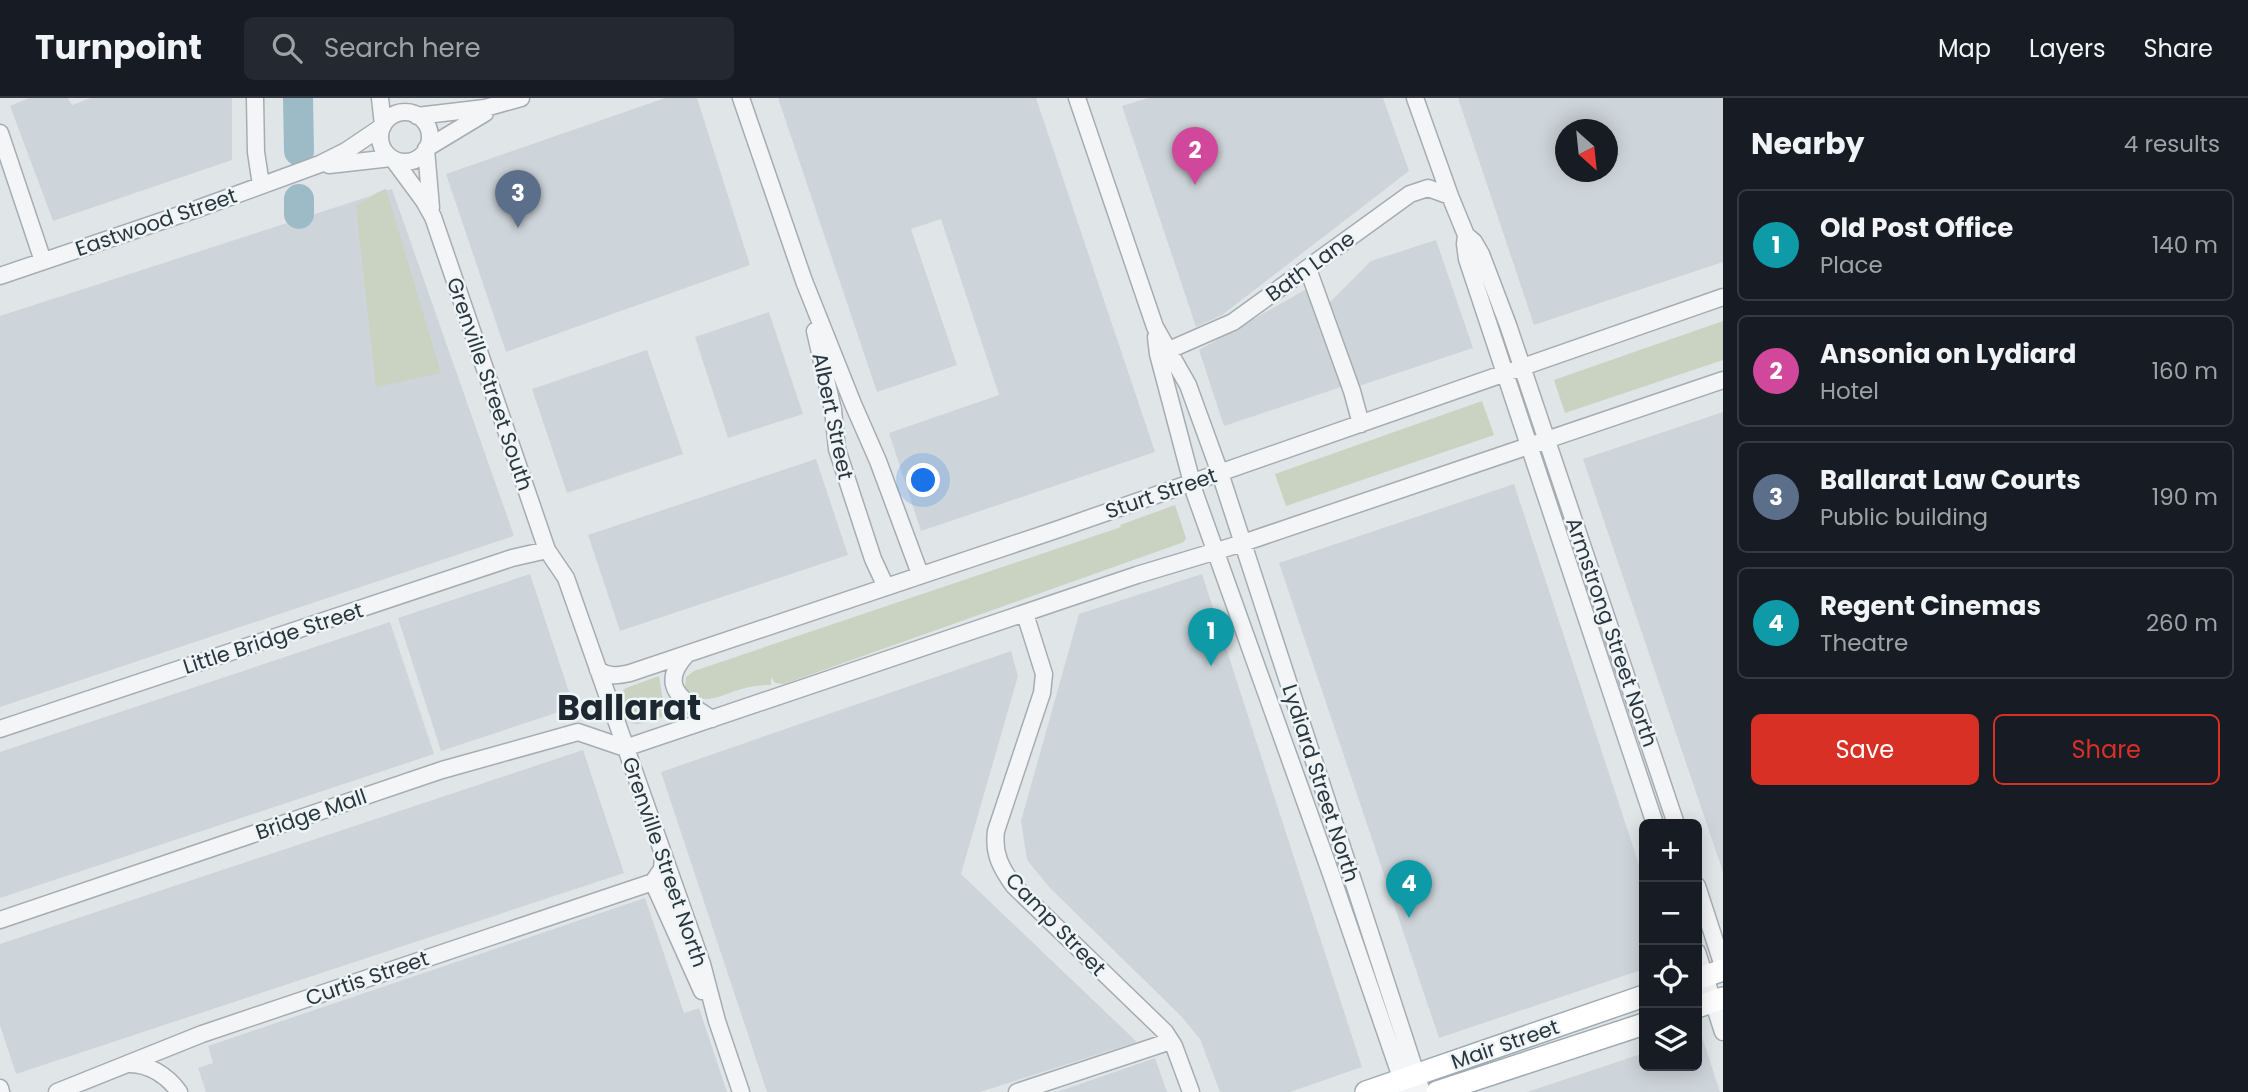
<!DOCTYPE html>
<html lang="en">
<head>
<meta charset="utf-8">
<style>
  :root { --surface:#171b24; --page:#242831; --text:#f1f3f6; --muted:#9ea1a6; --line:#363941; --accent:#d93025 }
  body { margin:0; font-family:Poppins,sans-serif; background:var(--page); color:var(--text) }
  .controls { position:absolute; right:21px; bottom:21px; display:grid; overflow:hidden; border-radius:10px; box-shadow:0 4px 18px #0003 }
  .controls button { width:63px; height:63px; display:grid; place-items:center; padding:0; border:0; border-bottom:2px solid var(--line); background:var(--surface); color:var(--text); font:35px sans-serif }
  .compass { position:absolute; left:1555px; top:21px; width:63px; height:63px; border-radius:50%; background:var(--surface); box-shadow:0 4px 18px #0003; rotate:153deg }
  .you { position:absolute; left:924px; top:383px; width:24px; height:24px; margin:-18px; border:5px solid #fff; border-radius:50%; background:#1a73e8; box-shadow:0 0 0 10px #1a73e833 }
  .badge { display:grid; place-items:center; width:46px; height:46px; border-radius:50%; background:var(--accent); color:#fff; font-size:23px; font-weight:700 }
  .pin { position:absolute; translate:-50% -58px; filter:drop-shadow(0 2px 4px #0008) }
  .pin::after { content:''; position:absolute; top:37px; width:24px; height:21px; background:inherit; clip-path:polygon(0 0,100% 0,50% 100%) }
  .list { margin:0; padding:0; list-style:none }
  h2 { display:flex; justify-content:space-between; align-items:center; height:91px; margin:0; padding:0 28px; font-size:30px }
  h2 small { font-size:23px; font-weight:400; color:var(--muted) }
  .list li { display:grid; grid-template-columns:46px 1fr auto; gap:21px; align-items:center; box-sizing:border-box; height:112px; margin:0 14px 14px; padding:0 14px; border:2px solid var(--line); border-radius:10px }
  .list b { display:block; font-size:26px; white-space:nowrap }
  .list p { margin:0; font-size:23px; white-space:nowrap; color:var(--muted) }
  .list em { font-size:23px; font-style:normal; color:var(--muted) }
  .actions { display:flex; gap:14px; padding:21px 28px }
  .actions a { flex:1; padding:16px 0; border:2px solid var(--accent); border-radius:10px; text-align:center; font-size:24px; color:var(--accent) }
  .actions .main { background:var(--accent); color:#fff }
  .icon { flex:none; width:38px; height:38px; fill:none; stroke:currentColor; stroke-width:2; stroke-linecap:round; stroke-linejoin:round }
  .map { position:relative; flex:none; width:1723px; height:994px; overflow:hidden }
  header { display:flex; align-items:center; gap:42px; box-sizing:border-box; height:98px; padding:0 35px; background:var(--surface); border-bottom:2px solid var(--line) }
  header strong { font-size:33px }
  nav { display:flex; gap:38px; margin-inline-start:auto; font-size:24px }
  .search { width:490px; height:63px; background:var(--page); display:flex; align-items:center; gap:18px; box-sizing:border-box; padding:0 24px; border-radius:10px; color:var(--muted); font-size:26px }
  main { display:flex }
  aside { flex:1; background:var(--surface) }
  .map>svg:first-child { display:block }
</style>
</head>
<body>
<header>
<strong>Turnpoint</strong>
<div class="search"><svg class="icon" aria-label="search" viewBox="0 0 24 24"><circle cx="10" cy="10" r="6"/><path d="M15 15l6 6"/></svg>Search here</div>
<nav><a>Map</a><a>Layers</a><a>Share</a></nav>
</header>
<main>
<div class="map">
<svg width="1723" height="994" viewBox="0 0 1723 994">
  <rect width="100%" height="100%" fill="#e0e5e8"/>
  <!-- built -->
  <path fill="#ced5da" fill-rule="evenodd" d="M 29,0 L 68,0 L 72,7 L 91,0 L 232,0 L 232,62 L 53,123 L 10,8 Z
    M 665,0 L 697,0 L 750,167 L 506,254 L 446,76 Z
    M 778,0 L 1036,0 L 1155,354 L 921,433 L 889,335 L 999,297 L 941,121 L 911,131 L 957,267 L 877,294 Z
    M 1148,0 L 1383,0 L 1409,73 L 1222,217 L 1196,229 L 1122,8 Z
    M 1458,0 L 1723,0 L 1723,164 L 1534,227 ZM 1566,32 L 1608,32 L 1608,74 L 1566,74 Z
    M 392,91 L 514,438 L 0,609 L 0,218 Z
    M 1436,142 L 1473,250 L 1356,289 L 1328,206 L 1371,163 Z
    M 1310,189 L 1344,288 L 1224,328 L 1199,252 Z
    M 769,214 L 803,316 L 728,340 L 695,239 Z
    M 647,252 L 683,356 L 567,395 L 532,291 Z
    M 1723,314 L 1723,774 L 1583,361 Z
    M 816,361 L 848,457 L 620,533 L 588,437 Z
    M 1514,386 L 1644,782 L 1644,871 L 1439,940 L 1279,465 Z
    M 530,476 L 574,609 L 441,653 L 398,520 Z
    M 1202,476 L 1362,969 L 1290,994 L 1220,994 L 1200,941 L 1181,918 L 1050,790 L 1027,762 L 1021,723 L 1079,516 Z
    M 390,524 L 434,656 L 0,800 L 0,654 Z
    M 1011,553 L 1018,578 L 961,776 L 1137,944 L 980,994 L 767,994 L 661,674 Z
    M 583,652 L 624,775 L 16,976 L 0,927 L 0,846 Z
    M 645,800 L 684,915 L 699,910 L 727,994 L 206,994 L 198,970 L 213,965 L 208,948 Z
    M 1701,936 L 1720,994 L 1527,994 L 1644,955 L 1644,968 L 1697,968 L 1697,938 Z
    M 1155,960 L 1167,994 L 1057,994 Z"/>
  <!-- green -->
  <path fill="#cad2c2" d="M 386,91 L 441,275 L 376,289 L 356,107 C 368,103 374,94 386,91 Z
    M 1723,223 L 1723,262 L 1565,315 L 1554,282 Z
    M 1482,303 L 1494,337 L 1286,408 L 1275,376 Z
    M 1175,407 L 1186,440 L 1184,444 L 784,586 L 775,585 L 771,579 L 771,587 C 761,587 751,588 742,591 C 722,596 700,612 685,589 L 686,579 L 694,573 L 1121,429 L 1120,427 Z
    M 659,578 L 662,597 L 672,615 C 656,621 628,637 621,613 C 619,606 618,602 620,595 L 626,590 Z"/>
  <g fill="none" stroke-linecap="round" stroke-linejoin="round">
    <!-- river -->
    <path stroke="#9dbbc6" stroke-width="30" d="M 298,0 L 299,53
      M 299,101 L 299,116"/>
    <!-- minor casing -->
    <g stroke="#a6adb2" stroke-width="19">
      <path id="minor" d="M 255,0 L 256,54 L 261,87
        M 380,0 L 383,27
        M 741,0 L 804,183 L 853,306 L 878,363 L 920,476
        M 1077,0 L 1155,229 L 1188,287 L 1220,375 L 1422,994
        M 1415,0 L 1450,98 L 1466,137 L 1474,144 L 1481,156 L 1508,227 L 1676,726
        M380 39a25 25 0 1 1 50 0a25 25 0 1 1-50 0Z
        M 417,18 L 485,10 L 521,0
        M 0,35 L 43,163
        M 427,50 L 485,15
        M 426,51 L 431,110
        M 393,61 L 424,103 L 433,119 L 547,452 L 566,480 L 702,866 L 717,923 L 741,994
        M 329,67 L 391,60
        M 1466,137 L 1465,146 L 1467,161 L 1655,726
        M 1308,171 L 1352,293 L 1361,326
        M 0,178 L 197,111 L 320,66 L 346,53 L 383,28
        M 815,233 L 833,312 L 837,351 L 873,461 L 886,489
        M 1156,239 L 1158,256 L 1195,396 L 1331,776 L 1406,994
        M 1160,256 L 1233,224 L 1410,96 L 1428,90 L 1450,98
        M 1025,516 L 1044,576 L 1042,595 L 996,733 C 993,756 1001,770 1014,788 L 1165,934 L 1174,948 L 1191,994
        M 687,556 C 656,589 684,603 712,621
        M 598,572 C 609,579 617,578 630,575 L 1056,432 L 1723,199
        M 0,631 L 512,460 L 547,452
        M 625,650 L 1137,477 L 1243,445 L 1723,282
        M 653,784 L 702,893
        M 1697,788 L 1723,868
        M 0,822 L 442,672 L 578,634 L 625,650
        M 1697,854 L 1723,934
        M 128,966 C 148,965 168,978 179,994
        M 0,990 L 1,994
        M 57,994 L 202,936 L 653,784 L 662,771 L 663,758
        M 1017,994 L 1171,943"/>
    </g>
    <!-- major casing -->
    <g stroke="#a0acb3" stroke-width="24">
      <path id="major" d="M 1697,881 L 1723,872
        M 1697,909 L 1723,900
        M 1366,994 L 1644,898
        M 1437,994 L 1644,926"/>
    </g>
    <!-- minor -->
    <use href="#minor" stroke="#f3f5f7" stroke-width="16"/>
    <!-- major -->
    <use href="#major" stroke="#fff" stroke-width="21"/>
  </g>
  <g text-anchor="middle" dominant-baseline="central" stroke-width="5" stroke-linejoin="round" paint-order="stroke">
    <!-- street labels -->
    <g font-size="21" fill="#2a373f" stroke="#eff4f6">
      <text transform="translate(156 124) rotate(-19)">Eastwood Street</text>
      <text transform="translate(1310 168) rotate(-36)">Bath Lane</text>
      <text transform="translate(490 286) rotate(71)">Grenville Street South</text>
      <text transform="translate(833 318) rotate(78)">Albert Street</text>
      <text transform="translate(1161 395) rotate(-19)">Sturt Street</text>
      <text transform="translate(1612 534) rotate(71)">Armstrong Street North</text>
      <text transform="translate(273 540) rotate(-18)">Little Bridge Street</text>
      <text transform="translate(1321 685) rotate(72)">Lydiard Street North</text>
      <text transform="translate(311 716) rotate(-19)">Bridge Mall</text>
      <text transform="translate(665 764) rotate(71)">Grenville Street North</text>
      <text transform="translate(1056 826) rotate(46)">Camp Street</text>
      <text transform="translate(367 880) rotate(-19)">Curtis Street</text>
      <text transform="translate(1505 946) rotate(-19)">Mair Street</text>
    </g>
    <!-- town labels -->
    <g font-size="35" font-weight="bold" fill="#1c2730" stroke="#eff4f6">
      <text x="629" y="609">Ballarat</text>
    </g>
  </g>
</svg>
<div class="controls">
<button>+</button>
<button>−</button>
<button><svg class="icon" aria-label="locate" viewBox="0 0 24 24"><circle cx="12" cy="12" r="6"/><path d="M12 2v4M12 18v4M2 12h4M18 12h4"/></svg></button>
<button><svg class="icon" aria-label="layers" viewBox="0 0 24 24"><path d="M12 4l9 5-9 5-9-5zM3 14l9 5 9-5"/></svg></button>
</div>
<svg class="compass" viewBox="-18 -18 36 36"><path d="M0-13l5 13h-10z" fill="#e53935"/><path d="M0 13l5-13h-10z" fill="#9ea1a6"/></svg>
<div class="you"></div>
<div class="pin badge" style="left:1211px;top:568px;background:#0f9aa8">1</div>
<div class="pin badge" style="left:1195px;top:87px;background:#d1479c">2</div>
<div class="pin badge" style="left:518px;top:130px;background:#5c6f8a">3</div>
<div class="pin badge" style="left:1409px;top:820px;background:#0f9aa8">4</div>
</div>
<aside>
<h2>Nearby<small>4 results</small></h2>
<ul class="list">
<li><span class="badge" style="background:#0f9aa8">1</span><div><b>Old Post Office</b><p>Place</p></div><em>140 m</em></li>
<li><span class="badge" style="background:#d1479c">2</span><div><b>Ansonia on Lydiard</b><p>Hotel</p></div><em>160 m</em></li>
<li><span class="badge" style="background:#5c6f8a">3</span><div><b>Ballarat Law Courts</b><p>Public building</p></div><em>190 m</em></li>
<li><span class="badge" style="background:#0f9aa8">4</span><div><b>Regent Cinemas</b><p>Theatre</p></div><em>260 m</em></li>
</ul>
<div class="actions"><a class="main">Save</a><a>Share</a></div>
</aside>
</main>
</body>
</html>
